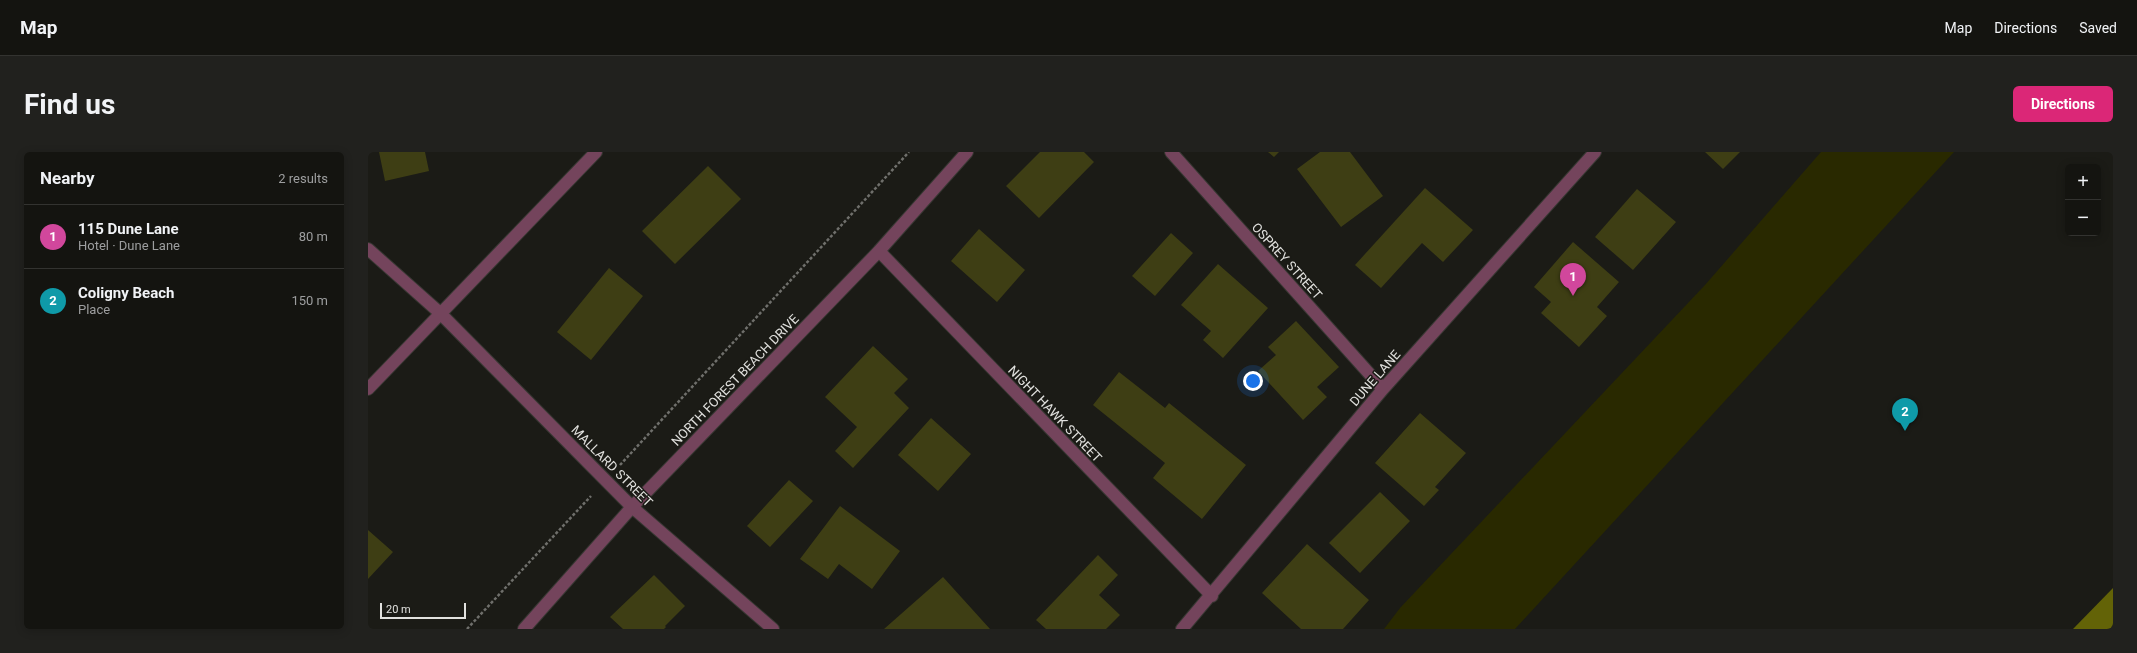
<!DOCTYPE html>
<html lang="en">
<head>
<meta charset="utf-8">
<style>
  :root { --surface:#141410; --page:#21211e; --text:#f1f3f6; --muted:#9d9e9f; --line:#333330; --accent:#db2777 }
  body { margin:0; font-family:Roboto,sans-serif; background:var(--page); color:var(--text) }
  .controls { position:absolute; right:12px; top:12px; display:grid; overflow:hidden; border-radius:6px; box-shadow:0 2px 10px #0003 }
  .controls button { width:36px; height:36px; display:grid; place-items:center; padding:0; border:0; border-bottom:1px solid var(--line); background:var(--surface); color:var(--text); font:20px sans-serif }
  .scale { position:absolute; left:12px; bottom:10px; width:86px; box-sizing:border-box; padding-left:4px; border:2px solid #e1e1de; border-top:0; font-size:11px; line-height:14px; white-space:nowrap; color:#e1e1de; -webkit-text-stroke:3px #1b1b16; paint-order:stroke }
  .you { position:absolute; left:885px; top:229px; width:14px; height:14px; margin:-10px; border:3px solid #fff; border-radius:50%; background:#1a73e8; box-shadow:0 0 0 6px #1a73e833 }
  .badge { display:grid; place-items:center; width:26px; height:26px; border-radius:50%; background:var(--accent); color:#fff; font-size:13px; font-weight:700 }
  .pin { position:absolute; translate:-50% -33px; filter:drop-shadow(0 1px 2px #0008) }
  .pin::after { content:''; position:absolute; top:21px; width:14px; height:12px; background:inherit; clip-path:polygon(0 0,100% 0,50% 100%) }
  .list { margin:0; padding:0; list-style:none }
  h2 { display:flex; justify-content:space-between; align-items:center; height:52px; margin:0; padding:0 16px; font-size:17px }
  h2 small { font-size:13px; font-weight:400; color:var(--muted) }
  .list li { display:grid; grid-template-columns:26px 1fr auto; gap:12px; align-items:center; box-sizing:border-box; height:64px; padding:0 16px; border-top:1px solid var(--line) }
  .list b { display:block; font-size:15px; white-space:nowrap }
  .list p { margin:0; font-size:13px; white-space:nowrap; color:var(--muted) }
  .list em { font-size:13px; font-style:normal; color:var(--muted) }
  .map { position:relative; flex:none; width:1745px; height:477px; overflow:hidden; border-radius:6px }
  header { display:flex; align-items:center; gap:24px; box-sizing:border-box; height:56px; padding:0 20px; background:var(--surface); border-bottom:1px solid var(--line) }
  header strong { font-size:19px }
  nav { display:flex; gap:22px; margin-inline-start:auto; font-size:14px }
  .intro { display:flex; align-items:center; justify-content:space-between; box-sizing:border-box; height:96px; padding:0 24px }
  h1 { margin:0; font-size:28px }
  .button { padding:10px 18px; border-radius:6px; background:var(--accent); color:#fff; font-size:14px; font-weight:700 }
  main { display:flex; gap:24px; padding:0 24px }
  aside { flex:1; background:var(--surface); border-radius:6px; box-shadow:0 2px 10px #0003 }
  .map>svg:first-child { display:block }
</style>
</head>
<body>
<header>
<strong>Map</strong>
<nav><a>Map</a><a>Directions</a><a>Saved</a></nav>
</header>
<div class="intro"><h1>Find us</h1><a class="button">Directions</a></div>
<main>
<aside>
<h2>Nearby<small>2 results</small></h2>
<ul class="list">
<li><span class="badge" style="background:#d1479c">1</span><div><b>115 Dune Lane</b><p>Hotel · Dune Lane</p></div><em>80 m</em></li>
<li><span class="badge" style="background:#0f9aa8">2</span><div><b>Coligny Beach</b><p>Place</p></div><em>150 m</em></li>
</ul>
</aside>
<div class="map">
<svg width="1745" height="477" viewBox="0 0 1745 477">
  <rect width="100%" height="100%" fill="#1b1b16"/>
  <!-- green -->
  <path fill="#292900" d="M 1453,0 L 1586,0 L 1147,477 L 1016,477 L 1032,456 L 1337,133 Z"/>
  <!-- water -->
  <path fill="#636307" d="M 1745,436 L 1745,477 L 1705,477 Z"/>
  <!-- building -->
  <path fill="#3e3e14" d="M 11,0 L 57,0 L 61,19 L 17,29 Z
    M 672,0 L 716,0 L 726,10 L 671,66 L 638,34 Z
    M 900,0 L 911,0 L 906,5 Z
    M 952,0 L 982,0 L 1015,44 L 973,75 L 929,17 Z
    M 1337,0 L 1372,0 L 1355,17 Z
    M 340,14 L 373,47 L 307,112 L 274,79 Z
    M 1057,36 L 1105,78 L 1075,110 L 1054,91 L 1013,136 L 987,113 Z
    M 1269,37 L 1308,70 L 1265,118 L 1227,85 Z
    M 611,77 L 657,118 L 629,150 L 583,109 Z
    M 803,81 L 825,101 L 787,144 L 764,124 Z
    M 1205,90 L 1251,130 L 1229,155 L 1239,164 L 1211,195 L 1173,161 L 1183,150 L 1166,135 Z
    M 850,112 L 900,156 L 855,206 L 835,188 L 843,179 L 813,153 Z
    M 241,116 L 275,144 L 223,208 L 189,180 Z
    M 928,169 L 971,215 L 949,235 L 959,245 L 935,268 L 890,219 L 908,203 L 900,195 Z
    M 505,194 L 540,227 L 526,241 L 541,256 L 485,316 L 467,299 L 489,275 L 457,245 Z
    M 751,220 L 797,256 L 801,251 L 878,313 L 834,367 L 785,326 L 797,311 L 725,253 Z
    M 1052,261 L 1098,301 L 1067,335 L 1071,338 L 1056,354 L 1007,311 Z
    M 563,266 L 603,302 L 570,339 L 530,303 Z
    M 421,328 L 445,349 L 402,395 L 379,374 Z
    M 1012,340 L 1042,369 L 992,421 L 961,391 Z
    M 472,354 L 532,399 L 504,437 L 471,412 L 460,427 L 432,407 Z
    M 0,378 L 25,400 L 0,427 Z
    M 939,392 L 1001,448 L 975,477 L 933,477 L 894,441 Z
    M 730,403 L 750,423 L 731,443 L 752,463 L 738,477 L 678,477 L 668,468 Z
    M 286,423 L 317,454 L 297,474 L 298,475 L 296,477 L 255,477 L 242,465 Z
    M 575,425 L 622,477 L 516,477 Z"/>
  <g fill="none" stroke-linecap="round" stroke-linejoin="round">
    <!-- minor casing -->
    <g stroke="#373732" stroke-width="14">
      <path id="minor" d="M 803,0 L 1015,237
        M 0,97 L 72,161 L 264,355 L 405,477
        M 511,99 L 844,444
        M 0,237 L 228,0
        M 156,477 L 264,355 L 511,99 L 599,0
        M 814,477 L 1015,237 L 1227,0"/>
    </g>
    <!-- path -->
    <path stroke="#6f6f6b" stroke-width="2.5" stroke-dasharray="3 2" stroke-linecap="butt" d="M 252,313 L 541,0
      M 99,477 L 223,344"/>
    <!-- minor -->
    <use href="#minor" stroke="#74445c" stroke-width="12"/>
  </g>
  <g text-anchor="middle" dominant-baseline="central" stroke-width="3" stroke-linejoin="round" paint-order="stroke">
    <!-- street labels -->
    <g font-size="13" fill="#e1e1de" stroke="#1b1b16">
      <text transform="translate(919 109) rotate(48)">OSPREY STREET</text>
      <text transform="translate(1007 226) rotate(-49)">DUNE LANE</text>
      <text transform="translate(367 228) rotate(-46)">NORTH FOREST BEACH DRIVE</text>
      <text transform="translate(687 262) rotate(46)">NIGHT HAWK STREET</text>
      <text transform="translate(244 314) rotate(45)">MALLARD STREET</text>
    </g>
  </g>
</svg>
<div class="controls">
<button>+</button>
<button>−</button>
</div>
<div class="scale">20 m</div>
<div class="you"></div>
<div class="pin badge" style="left:1205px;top:144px;background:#d1479c">1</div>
<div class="pin badge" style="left:1537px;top:279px;background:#0f9aa8">2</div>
</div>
</main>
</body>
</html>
